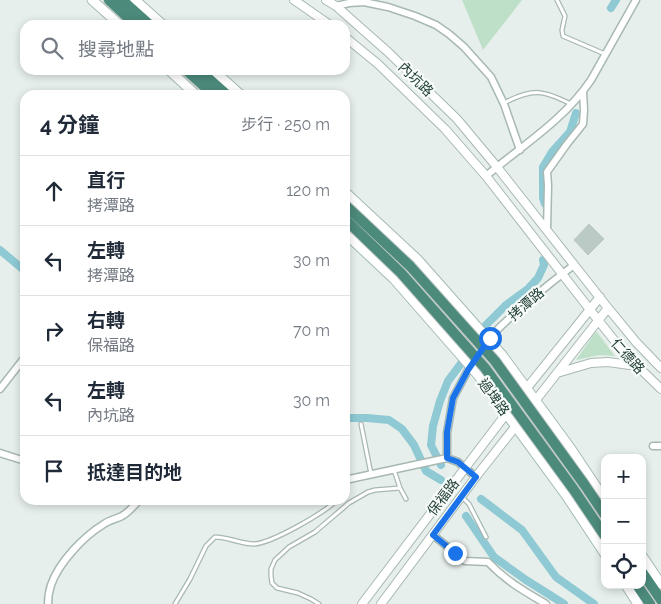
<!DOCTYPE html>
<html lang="zh-TW">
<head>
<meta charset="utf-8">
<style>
  :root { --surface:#fff; --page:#f6f6f7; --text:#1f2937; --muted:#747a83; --line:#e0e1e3 }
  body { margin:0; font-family:Raleway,"Noto Sans TC",sans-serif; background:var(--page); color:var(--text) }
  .controls { position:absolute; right:15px; bottom:15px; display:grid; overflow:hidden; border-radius:10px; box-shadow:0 2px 8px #0003 }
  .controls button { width:45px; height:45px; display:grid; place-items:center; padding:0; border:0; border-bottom:1px solid var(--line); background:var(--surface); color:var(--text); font:25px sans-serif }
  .stop { position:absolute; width:15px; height:15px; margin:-11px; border:4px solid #1a73e8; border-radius:50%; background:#fff }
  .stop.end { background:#1a73e8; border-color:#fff; box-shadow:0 1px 5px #0008 }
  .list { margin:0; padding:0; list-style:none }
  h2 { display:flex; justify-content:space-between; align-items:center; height:65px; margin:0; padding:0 20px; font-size:21px }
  h2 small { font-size:16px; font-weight:400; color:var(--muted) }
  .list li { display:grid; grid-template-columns:32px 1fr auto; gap:15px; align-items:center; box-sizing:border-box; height:70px; padding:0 20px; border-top:1px solid var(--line) }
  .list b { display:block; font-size:19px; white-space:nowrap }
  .list p { margin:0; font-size:16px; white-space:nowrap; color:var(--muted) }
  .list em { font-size:16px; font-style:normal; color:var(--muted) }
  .icon { flex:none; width:28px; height:28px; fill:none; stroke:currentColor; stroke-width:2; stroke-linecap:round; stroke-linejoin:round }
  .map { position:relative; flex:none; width:661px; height:604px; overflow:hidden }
  .search { position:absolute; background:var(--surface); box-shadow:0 2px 8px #0003; left:20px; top:20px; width:330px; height:55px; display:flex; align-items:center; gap:12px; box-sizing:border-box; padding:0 18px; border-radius:15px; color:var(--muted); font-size:19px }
  .panel { position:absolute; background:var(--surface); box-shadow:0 2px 8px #0003; left:20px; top:90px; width:330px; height:415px; border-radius:15px }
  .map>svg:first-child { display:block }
</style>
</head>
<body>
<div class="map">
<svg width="661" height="604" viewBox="0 0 661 604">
  <rect width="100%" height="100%" fill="#e6efeb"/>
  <!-- green -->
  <path fill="#bfe0c8" d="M 462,0 L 522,0 L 483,50 Z
    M 597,332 L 615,356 L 599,355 L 576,360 L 595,333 Z"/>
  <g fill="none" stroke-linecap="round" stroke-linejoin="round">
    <!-- canal -->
    <path stroke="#8ec9d4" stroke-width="8" d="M 611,8 L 616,0
      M 545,204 L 543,198 L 543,167 L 552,152 L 570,132 L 576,113
      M 0,250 L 25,271
      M 345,418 L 367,418 L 389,420 L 402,429 L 414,445 L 426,471 L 441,480
      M 441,465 L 431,445 L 433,426 L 440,401 L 448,381 L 460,365 L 486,325 L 506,305 L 528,289 L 538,278 L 544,265 L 543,260
      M 481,499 L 522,530 L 556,577 L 594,604
      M 466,516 L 494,557 L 526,580 L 564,604"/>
  </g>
  <!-- building -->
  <path fill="#bbcac4" stroke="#b8c9c2" d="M 589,224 L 604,239 L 588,255 L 574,240 Z"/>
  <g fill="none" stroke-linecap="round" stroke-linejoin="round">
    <!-- service casing -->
    <g stroke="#a8b8b2" stroke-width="5.5">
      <path id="service" d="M 557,0 L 565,16 L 562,30 L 563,36 L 605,54
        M 504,103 C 533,88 543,90 571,104
        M 361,424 L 371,474
        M 394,470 L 400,488 L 406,499
        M 462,497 L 469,504 L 486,537
        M 175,604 L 190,579 L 206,546 L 215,537 C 228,537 241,544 254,544 C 272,543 324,513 337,500
        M 319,604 L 311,599 L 298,593 L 277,588 L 272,583 L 271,576 L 271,569 L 275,560 L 289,547 L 315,532 L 349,503 L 368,492 L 375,490 L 400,488"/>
    </g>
    <!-- minor casing -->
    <g stroke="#a8b8b2" stroke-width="9">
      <path id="minor" d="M 336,6 L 349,3 L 364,2 L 388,7 L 415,16 L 436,25 L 449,34 L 464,47 L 491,77 L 504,104 L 520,150
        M 486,176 C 523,145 564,120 591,80 L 636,0
        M 547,230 L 548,185 L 547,172 L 567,144 L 583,124 L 584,110 L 583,92
        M 0,389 L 25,357
        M 653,446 L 661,446
        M 0,453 L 25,461
        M 447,458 L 447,433 L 453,398 L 468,370 L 488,340 L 499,328 L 518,310 L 552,282 L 574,265
        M 345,480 L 447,458 L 458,462 L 476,477
        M 433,535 L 465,561 L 488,562 C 506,581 524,591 546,604
        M 48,604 C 48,598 49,591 51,585 C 59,562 84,536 104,524 C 109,520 116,519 122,516 C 129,512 134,506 139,500"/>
    </g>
    <!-- tertiary casing -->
    <g stroke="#a8b8b2" stroke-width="10">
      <path id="tertiary" d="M 294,0 L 330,25
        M 326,0 L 336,6 L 388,52 L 457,119 L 497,167 L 608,308 L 636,342 L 661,368
        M 345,37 L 378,64 L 445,129 L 486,176 L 598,320 L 626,355 L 661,389
        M 557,373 L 591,363 L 608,362 L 637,366
        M 532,405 L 608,308
        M 362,604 L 506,414 L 600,297
        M 381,604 L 478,474 L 519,422"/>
    </g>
    <!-- secondary casing -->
    <g stroke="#a4bbb3" stroke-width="11">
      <path id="secondary" d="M 92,0 L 120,25
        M 135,0 L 163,25
        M 169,70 L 196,95
        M 213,70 L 241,95
        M 345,192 L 417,259 L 502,355 L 571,449 L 605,500
        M 345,233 L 394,279 L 478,375 L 566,495 L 605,554
        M 642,556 L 661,584
        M 626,585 L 638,604"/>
    </g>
    <!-- trunk casing -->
    <g stroke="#c2cac8" stroke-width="12">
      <path id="trunk" d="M 109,0 L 136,25
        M 122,0 L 150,25
        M 186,70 L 214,95
        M 199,70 L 227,95
        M 642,572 L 661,600
        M 637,585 L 650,604"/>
    </g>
    <!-- service -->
    <use href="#service" stroke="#fff" stroke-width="3"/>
    <!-- minor -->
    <use href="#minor" stroke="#fff" stroke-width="6"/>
    <!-- tertiary -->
    <use href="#tertiary" stroke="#fff" stroke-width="8"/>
    <!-- secondary -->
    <use href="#secondary" stroke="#fff" stroke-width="9"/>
    <!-- trunk -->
    <use href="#trunk" stroke="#4c8a7c" stroke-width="10"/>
    <!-- trunk-bridge casing -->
    <g stroke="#c2cac8" stroke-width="12" stroke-linecap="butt">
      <path id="trunk-bridge" d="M 345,205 L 410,266 L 495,361 L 584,484 L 605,515
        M 345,219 L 401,273 L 485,368 L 574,490 L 605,536"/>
    </g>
    <!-- trunk-bridge -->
    <use href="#trunk-bridge" stroke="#4c8a7c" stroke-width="10"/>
  </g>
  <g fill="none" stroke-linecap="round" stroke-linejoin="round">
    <!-- route -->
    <path stroke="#1a73e8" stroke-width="6" d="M 455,553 L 433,535 L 476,477 L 458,462 L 447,458 L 447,432 L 453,398 L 468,370 L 490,338"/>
  </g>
  <g text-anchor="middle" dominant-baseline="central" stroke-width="4.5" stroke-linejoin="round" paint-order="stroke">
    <!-- street labels -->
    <g font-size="14" fill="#24423a" stroke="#f7fbf9">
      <text transform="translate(416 79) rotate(44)">內坑路</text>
      <text transform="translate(526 304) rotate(-41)">拷潭路</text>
      <text transform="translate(628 356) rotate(48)">仁德路</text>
      <text transform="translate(494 397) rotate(54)">過埤路</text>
      <text transform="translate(443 497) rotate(-53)">保福路</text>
    </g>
  </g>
</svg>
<div class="controls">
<button>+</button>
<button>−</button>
<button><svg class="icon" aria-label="locate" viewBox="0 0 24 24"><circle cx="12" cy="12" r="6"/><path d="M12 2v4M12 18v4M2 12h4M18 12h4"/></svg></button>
</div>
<div class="stop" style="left:490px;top:338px"></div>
<div class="stop end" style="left:455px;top:553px"></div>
<div class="search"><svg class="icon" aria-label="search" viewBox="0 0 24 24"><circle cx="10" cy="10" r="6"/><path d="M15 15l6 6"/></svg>搜尋地點</div>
<section class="panel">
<h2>4 分鐘<small>步行 · 250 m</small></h2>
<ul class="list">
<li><svg class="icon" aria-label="ahead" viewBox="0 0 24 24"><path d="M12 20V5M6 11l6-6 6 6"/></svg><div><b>直行</b><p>拷潭路</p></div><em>120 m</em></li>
<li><svg class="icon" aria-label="left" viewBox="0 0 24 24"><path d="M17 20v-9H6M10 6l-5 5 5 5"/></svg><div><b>左轉</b><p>拷潭路</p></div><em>30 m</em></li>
<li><svg class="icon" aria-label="right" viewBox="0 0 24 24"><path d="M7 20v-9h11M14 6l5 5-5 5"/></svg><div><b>右轉</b><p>保福路</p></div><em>70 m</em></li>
<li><svg class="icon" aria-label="left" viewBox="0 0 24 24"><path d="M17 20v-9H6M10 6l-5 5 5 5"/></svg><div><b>左轉</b><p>內坑路</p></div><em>30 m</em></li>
<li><svg class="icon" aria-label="arrive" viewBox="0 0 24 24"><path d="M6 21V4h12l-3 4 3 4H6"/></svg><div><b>抵達目的地</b></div></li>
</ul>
</section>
</div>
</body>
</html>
